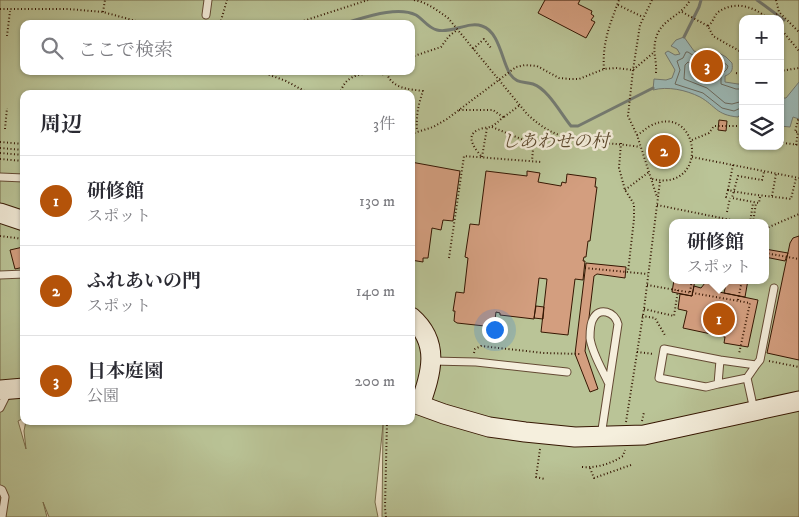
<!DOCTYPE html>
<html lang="ja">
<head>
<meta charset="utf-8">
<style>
  :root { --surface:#fff; --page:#f2f2f3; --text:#2b2b33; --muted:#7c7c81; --line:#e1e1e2; --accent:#b45309 }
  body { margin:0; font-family:"IM FELL DW Pica","Noto Serif JP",serif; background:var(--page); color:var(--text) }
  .controls { position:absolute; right:15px; top:15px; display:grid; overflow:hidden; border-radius:10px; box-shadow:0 1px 4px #0004 }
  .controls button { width:45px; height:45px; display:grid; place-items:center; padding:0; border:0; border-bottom:1px solid var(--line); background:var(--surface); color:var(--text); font:25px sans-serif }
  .you { position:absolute; left:494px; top:329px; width:18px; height:18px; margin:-12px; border:4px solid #fff; border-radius:50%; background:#1a73e8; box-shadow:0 0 0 8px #1a73e833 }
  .badge { display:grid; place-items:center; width:32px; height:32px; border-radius:50%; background:var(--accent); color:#fff; font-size:16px; font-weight:700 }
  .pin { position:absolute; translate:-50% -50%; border:2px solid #fff; box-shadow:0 1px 5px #0006 }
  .popup { position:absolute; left:669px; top:219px; width:100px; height:65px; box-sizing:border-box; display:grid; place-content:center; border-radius:10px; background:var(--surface); filter:drop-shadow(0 1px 4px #0005); font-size:16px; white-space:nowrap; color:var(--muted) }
  .popup b { font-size:19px; color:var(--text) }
  .popup::after { content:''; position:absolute; left:50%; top:100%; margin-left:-10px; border:10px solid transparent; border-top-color:var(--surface) }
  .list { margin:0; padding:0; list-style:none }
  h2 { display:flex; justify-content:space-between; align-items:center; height:65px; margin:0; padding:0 20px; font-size:21px }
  h2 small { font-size:16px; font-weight:400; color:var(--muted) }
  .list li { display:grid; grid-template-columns:32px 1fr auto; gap:15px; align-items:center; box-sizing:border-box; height:90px; padding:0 20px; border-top:1px solid var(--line) }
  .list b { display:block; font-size:19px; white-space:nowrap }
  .list p { margin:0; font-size:16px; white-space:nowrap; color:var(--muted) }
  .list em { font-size:16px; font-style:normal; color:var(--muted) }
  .icon { flex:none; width:28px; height:28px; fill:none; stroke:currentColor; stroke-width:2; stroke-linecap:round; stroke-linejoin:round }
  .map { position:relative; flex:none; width:799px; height:517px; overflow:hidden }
  .search { position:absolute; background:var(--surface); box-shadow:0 1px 4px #0004; left:20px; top:20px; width:395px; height:55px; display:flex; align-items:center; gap:12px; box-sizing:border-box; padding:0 18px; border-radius:10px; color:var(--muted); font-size:19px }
  .panel { position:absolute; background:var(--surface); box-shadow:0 1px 4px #0004; left:20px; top:90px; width:395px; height:335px; border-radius:10px }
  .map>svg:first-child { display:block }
</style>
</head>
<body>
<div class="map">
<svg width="799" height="517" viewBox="0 0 799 517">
  <rect width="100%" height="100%" fill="#f0e6cb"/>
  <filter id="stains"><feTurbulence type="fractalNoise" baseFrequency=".004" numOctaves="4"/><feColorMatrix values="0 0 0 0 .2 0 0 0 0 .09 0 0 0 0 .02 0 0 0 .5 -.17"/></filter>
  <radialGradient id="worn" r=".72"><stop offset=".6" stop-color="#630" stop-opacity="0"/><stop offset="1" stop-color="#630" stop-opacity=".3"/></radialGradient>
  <!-- green -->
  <path fill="#bac497" stroke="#786d4c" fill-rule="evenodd" d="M 0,0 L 799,0 L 799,517 L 382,517 L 383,425 L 375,502 L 378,517 L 49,517 L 43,502 L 47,517 L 0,517 ZM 743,19 L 780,19 L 780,146 L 743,146 ZM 24,24 L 411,24 L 411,71 L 24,71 ZM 24,94 L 411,94 L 411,421 L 26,421 L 24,431 L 26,449 L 18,421 L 24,418 ZM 673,223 L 765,223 L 765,280 L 673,280 Z"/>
  <!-- water -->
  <path fill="#9dbebe" stroke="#737b73" d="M 684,37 L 694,51 L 702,55 L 719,53 L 726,57 L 732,63 C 733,70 732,73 725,76 L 725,82 L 738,84 L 743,84 L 743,111 L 738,117 C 716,115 716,106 700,97 C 686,90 668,86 653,90 L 654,79 L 666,80 L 672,78 L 675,70 L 665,53 L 668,51 L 675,55 L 680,54 L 677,49 L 671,46 L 676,40 Z
    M 799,82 L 799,119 L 793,117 L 790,127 L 780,126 L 780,98 L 786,98 Z"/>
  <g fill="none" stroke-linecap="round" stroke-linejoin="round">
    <!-- shore -->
    <path stroke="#696a60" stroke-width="1" d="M 714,58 L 700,60 L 688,52 L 686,52 L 683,58 L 677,61 L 680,70 L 675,84 L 703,93 L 722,108 L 734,111 L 743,107
      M 720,59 L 728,66 L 727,69 L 721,75 L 721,84 L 736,89 L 743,89
      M 709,65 L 700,66 L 688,62 L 685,65 L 684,79 L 707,88 L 725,103 L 732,104 L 743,101"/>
    <!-- stream -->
    <path stroke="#737b73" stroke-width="3" d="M 757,0 L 784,20
      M 341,24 C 361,19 396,5 416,15 C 423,19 428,28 437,30 C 451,34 468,21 482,26 C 499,31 502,61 510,74 C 517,84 523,81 533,84 C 548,89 561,114 571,126 L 578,126 L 653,88
      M 684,37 L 699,7 L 701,0"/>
  </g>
  <!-- building -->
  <path fill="#d39e7f" stroke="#351602" d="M 545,0 L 580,0 L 578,4 L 592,11 L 591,14 L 594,16 L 591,20 L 595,22 L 586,38 L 538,13 Z
    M 716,58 L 723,63 L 718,71 L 710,66 Z
    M 719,120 L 727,121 L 726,131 L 718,130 Z
    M 411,162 L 460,171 L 453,221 L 443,220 L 441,230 L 432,228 L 428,258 L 423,258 L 423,262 L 411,260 Z
    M 486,171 L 527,176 L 527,171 L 540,173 L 538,182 L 561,186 L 562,182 L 566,183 L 567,174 L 596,178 L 595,187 L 597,187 L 590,241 L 588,241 L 586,257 L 584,257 L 583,261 L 585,261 L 583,280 L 575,279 L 568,335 L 541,332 L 547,279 L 539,278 L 534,319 L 500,315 L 500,313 L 496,312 L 494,327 L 457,323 L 454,321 L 455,311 L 453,311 L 456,292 L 464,293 L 468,258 L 465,257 L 470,224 L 479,225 Z
    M 799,236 L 799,360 L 767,353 L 790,243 L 793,238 Z
    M 23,247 L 24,267 L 15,269 L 10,250 Z
    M 765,249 L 788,253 L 785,261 L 765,257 Z
    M 586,263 L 626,267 L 625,278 L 597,274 L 594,276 L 585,351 L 598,389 L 590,392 L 575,354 Z
    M 674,280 L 695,280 L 692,296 L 672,292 Z
    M 727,280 L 748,280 L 745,297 L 724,293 Z
    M 710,282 L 715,283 L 719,292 L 758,300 L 748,347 L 724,343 L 725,337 L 683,328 L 687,311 L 678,309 L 680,294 L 692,296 L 694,286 L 701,288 L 705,283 Z
    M 536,306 L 544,307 L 543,319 L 534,318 Z"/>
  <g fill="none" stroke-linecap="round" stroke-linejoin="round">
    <!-- lane casing -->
    <g stroke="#644a34" stroke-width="9">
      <path id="lane" d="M 206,15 L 208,0
        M 0,177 L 24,178
        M 0,275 L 24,274
        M 432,361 L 476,362 L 567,372
        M 756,365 L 760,360 L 774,288
        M 747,378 L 756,365 L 720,360 L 718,384 L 747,378 L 754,410
        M 718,384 L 706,387 L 659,378 L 664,349 L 720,360
        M 0,408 L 9,390
        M 601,436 L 618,324 C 615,312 599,306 593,319 C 590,324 590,333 590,338 C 592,353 602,369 608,382
        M 0,489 L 2,490 L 5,497 L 2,517"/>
    </g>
    <!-- secondary casing -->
    <g stroke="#351602" stroke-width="21">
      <path id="secondary" d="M 0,213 L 24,221
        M 411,317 C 441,343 431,373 420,405
        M 0,390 L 24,388
        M 411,402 L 444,414 L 489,427 L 525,432 L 575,437 L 644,435 L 799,401"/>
    </g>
    <!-- path -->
    <path stroke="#351602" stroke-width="2" stroke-dasharray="1 2.5" stroke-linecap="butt" d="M 414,0 C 427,2 438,11 448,18 L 527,114 C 535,121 543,128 552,132 C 572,142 617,143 640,147
      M 652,0 L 640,25 L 633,70 L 628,116 L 637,135 L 657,197
      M 776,0 L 779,12 L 799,32
      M 618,5 L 643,17
      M 0,9 L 68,9 L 103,12 L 147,24
      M 103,12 L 105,0
      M 682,12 L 708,26 L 713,36 L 743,53
      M 771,19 L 779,12
      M 220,24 L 227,0
      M 294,24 L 368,0
      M 708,26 C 713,22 714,17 717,13 C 734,0 753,6 769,19
      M 780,28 L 799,51
      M 7,36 L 10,11
      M 780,45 L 780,55
      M 473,49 L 484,39 L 491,48
      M 411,57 L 441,47 L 449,36 L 457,30
      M 604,69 C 602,43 610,24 619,0
      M 259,71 L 286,81 L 310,94
      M 325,71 L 360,73
      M 390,71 L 387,74 C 393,89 409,89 423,91 C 418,105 416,117 417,131
      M 780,71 L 799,68
      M 656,73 C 657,59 652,53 656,38 C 661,19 682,16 690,0
      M 736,73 L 743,74
      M 339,94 C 341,90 343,86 345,83 C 357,70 371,75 387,74
      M 459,110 L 493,110 L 503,117 C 499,121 495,125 490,127 C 486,128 481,128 478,130 C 464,136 476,150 482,157
      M 504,117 L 520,105
      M 492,127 L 526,141 L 533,149 L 532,161
      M 5,129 L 7,108
      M 411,134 L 433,127 L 447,119 L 516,67 L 525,65 L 537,66 L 559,78 L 570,79 L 579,79 L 604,69 L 616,68 L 633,70 L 653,53
      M 637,135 C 641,133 645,129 650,126 C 700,100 711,193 652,179
      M 692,140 L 709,133 L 714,126 L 743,126
      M 780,140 L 784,143 L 799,145
      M 0,142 L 24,144
      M 621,143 L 619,168 L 625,190 L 634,204 L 634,219 L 628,272
      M 796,145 L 798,132 L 795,132 L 798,120 L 799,120
      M 0,148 L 24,150
      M 0,153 L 24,155
      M 482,157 L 487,128
      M 692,157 L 799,178
      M 0,159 L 24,161
      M 733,165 L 728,190 C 749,195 770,196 791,199 L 796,178
      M 625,190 L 649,172
      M 728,190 L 726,197 L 729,198
      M 772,196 L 776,174
      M 760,197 L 759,203 L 732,198 L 738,176 L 762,180 L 764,172
      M 657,205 L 746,223
      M 727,212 L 730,198
      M 750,223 L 753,203
      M 753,223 L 756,203
      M 765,226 L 769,227 L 799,214
      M 0,236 L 24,239
      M 765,253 L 799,259
      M 449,258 L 464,156 L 541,162
      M 585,268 L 648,274
      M 647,285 L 750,303 L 739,354
      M 690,292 L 692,280
      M 738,300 L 742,280
      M 644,309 L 674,316 L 678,290
      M 642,316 L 655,318 L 666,337
      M 637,352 L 654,354
      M 474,353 L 475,349 L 481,346 L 544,353 L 581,354
      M 769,361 L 799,367
      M 642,421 L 644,412
      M 626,422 L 644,309 L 660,181
      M 540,449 L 536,477 L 545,479
      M 582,467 C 598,468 610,464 623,456 L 625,450
      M 590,468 L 594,478 L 631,465
      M 386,517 L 385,508 L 387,421"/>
    <!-- lane -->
    <use href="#lane" stroke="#f5efdd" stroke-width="7"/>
    <!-- secondary -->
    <use href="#secondary" stroke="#f5efdd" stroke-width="19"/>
  </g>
  <g text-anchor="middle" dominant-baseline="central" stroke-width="5" stroke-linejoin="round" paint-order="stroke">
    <!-- park labels -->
    <g font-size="18" font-style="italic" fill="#5d4a2f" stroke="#f5efdd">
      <text x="555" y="142">しあわせの村</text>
    </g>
  </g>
  <rect width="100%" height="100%" filter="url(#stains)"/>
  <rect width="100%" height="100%" fill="url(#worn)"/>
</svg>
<div class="controls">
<button>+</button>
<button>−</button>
<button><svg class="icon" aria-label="layers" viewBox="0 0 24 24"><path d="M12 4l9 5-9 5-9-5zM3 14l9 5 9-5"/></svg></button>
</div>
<div class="you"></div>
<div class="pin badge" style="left:719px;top:319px">1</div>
<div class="popup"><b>研修館</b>スポット</div>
<div class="pin badge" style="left:664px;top:151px">2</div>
<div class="pin badge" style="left:707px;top:66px">3</div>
<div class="search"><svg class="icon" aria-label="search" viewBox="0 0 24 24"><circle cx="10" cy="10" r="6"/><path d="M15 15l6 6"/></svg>ここで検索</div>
<section class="panel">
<h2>周辺<small>3件</small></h2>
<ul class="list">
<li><span class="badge">1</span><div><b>研修館</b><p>スポット</p></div><em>130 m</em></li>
<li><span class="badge">2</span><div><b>ふれあいの門</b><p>スポット</p></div><em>140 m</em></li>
<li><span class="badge">3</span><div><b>日本庭園</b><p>公園</p></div><em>200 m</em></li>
</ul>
</section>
</div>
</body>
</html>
